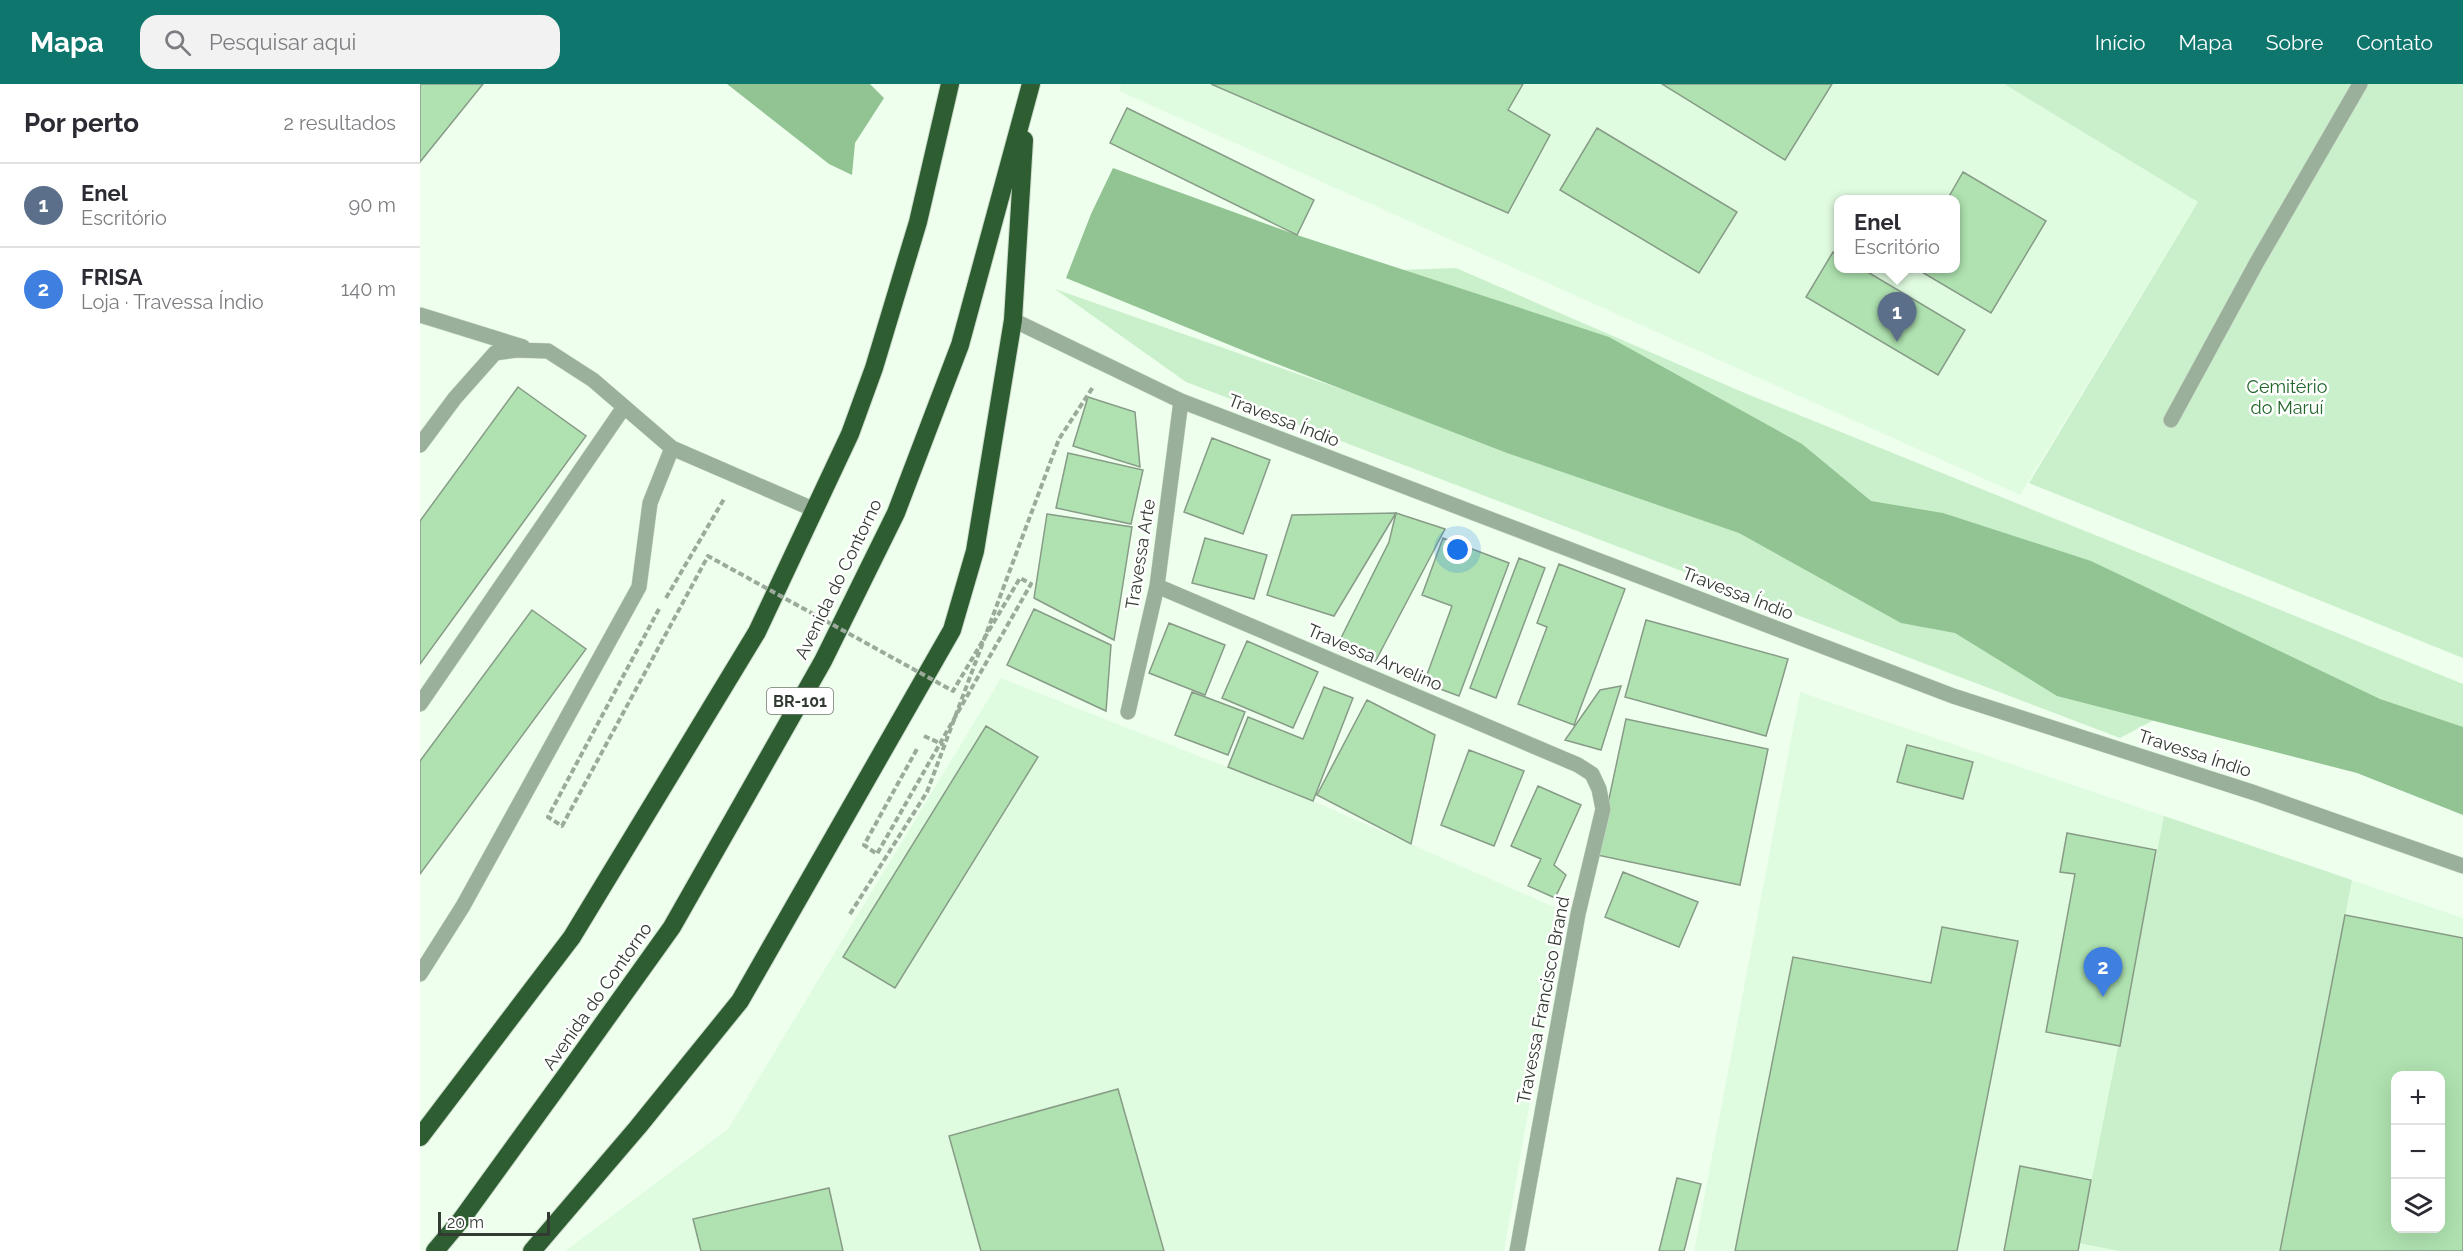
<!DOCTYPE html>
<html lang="pt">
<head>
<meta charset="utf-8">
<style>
  :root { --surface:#fff; --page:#f2f2f3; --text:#2b2b33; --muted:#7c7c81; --line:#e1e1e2; --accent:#0f766e }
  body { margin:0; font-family:Raleway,sans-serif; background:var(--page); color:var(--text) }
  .controls { position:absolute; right:18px; bottom:18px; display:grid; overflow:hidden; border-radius:12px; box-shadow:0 6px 24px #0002 }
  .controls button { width:54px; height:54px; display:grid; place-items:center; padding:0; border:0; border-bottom:2px solid var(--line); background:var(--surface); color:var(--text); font:30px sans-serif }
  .scale { position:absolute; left:18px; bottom:15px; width:112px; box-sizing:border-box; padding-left:6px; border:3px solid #323b32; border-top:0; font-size:16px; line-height:21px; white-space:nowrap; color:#323b32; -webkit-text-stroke:4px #fff; paint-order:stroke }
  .you { position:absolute; left:1038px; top:466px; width:21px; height:21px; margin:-15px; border:4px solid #fff; border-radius:50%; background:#1a73e8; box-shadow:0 0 0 9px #1a73e833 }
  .badge { display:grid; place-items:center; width:39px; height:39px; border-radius:50%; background:var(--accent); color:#fff; font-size:20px; font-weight:700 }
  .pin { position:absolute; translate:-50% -50px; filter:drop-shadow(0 2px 3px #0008) }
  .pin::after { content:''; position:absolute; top:32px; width:21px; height:18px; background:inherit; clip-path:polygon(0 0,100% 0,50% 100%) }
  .popup { position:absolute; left:1414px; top:111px; width:126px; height:78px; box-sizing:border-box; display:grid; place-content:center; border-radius:12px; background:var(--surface); filter:drop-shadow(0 2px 4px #0005); font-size:20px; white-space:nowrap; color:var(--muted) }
  .popup b { font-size:22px; color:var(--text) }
  .popup::after { content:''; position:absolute; left:50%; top:100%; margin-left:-12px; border:12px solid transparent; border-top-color:var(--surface) }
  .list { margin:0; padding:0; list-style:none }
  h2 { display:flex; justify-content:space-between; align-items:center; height:78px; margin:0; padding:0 24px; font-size:26px }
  h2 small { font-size:20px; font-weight:400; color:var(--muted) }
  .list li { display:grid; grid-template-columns:39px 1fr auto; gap:18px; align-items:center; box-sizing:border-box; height:84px; padding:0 24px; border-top:2px solid var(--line) }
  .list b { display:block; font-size:22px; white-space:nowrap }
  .list p { margin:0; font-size:20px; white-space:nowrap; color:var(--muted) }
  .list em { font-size:20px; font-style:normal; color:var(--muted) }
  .icon { flex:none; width:33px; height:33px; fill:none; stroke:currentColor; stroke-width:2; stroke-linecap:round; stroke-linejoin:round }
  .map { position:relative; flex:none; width:2043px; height:1167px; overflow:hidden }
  header { display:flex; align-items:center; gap:36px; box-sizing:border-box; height:84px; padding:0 30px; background:var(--accent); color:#fff }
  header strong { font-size:28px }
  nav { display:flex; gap:33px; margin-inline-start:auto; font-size:21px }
  .search { width:420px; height:54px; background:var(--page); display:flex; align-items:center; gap:15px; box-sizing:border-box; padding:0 21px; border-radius:18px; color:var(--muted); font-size:22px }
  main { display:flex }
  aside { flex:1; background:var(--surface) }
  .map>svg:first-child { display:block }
</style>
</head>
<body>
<header>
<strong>Mapa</strong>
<div class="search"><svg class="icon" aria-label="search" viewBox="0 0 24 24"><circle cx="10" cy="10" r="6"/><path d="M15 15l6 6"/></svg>Pesquisar aqui</div>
<nav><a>Início</a><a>Mapa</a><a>Sobre</a><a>Contato</a></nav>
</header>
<main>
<aside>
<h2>Por perto<small>2 resultados</small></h2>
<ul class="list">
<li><span class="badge" style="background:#5c6f8a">1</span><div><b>Enel</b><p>Escritório</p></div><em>90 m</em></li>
<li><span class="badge" style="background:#3f7fe0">2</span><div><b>FRISA</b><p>Loja · Travessa Índio</p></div><em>140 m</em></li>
</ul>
</aside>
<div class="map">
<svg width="2043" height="1167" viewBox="0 0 2043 1167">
  <rect width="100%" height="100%" fill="#efe"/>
  <!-- built -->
  <path fill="#e0fce0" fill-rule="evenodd" d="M 701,0 L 1584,0 L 1778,118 L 1600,411 L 699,7 ZM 1418,116 L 1535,116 L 1535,184 L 1418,184 Z
    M 581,594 L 893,717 L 1143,827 L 1084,1167 L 145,1167 L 308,1045 Z
    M 1380,608 L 2043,834 L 2043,1167 L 1274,1167 ZM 1976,992 L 2020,992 L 2020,1144 L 1976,1144 Z"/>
  <!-- green -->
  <path fill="#caf0cb" d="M 1584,0 L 2043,0 L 2043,574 L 1609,399 L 1778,118 Z
    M 1036,184 L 1327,310 L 2043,600 L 2043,685 L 1762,560 L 947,187 Z
    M 635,205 L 1787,608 L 1700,654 L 766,298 Z
    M 1744,732 L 1932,796 L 1860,1167 L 1699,1167 L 1659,1159 Z"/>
  <!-- water -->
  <path fill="#92c393" d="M 307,0 L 450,0 L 464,14 L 435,59 L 432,91 L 409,80 Z
    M 693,84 L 877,151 L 1189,253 L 1382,360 L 1451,417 L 1523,429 L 1671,477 L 1960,615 L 2043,643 L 2043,731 L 1937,689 L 1637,612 L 1535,549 L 1481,539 L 1319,449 L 1087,369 L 839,273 L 646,194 L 671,130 Z"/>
  <!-- building -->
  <path fill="#afe2b0" stroke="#879b87" stroke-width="1.5" fill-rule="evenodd" d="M 0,0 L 63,0 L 0,78 Z
    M 791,0 L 1103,0 L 1088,26 L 1130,51 L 1088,129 Z
    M 1242,0 L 1412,0 L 1365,76 Z
    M 707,24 L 894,116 L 877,151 L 690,59 Z
    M 1177,44 L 1317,128 L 1279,189 L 1140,106 Z
    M 1543,88 L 1626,137 L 1571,229 L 1495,184 L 1535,184 L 1535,116 L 1527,116 Z
    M 1413,168 L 1418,171 L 1418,184 L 1441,184 L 1545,246 L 1518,291 L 1386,213 Z
    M 98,303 L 166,352 L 0,580 L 0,437 Z
    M 668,313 L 715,328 L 720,383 L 653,362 Z
    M 792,354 L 850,376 L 823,450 L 764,428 Z
    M 648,369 L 723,386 L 711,440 L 636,424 Z
    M 976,429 L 914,532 L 847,511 L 872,431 Z
    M 976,429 L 1025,445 L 955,578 L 920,556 L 969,458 Z
    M 627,430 L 712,443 L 694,556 L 614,514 Z
    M 785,454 L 847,471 L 834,515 L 772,499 Z
    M 1023,454 L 1089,479 L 1039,612 L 1004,599 L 1032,522 L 1002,511 Z
    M 1099,474 L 1125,484 L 1076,614 L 1050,604 Z
    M 1139,480 L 1205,505 L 1154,641 L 1098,620 L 1127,543 L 1117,539 Z
    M 614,525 L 691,561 L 686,627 L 587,581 Z
    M 112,526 L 166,565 L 0,790 L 0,677 Z
    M 1226,536 L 1368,575 L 1346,652 L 1205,613 Z
    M 749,539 L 805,561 L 785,611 L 729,589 Z
    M 827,557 L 898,588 L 873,644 L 802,614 Z
    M 1201,602 L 1181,666 L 1145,656 L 1180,606 Z
    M 904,603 L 933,614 L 893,717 L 808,683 L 828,633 L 883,655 Z
    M 772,608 L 825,628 L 808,671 L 755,651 Z
    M 947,616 L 1015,651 L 991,760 L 897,711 Z
    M 1206,635 L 1348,665 L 1320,801 L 1177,771 Z
    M 566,642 L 618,673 L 475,904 L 423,873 Z
    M 1487,661 L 1553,678 L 1543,715 L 1477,698 Z
    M 1049,666 L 1104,687 L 1074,762 L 1021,741 Z
    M 1118,702 L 1161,721 L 1134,781 L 1146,791 L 1135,814 L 1108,802 L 1121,775 L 1091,762 Z
    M 1647,749 L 1736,766 L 1700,962 L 1626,948 L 1655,790 L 1640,788 Z
    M 1203,788 L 1278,818 L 1259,863 L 1185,833 Z
    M 1925,831 L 2043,854 L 2043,1167 L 1860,1167 ZM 1976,992 L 2020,992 L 2020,1144 L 1976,1144 Z
    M 1522,843 L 1598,857 L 1537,1167 L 1315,1167 L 1373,873 L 1511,899 Z
    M 698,1005 L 744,1167 L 561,1167 L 529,1052 Z
    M 1600,1082 L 1671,1096 L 1658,1167 L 1584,1167 Z
    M 1257,1094 L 1281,1100 L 1264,1167 L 1239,1167 Z
    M 409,1104 L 423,1167 L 281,1167 L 273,1135 Z"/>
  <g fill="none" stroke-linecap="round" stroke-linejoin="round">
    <!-- minor casing -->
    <g stroke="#ccdccc" stroke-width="16">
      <path id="minor" d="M 0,231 L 103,263
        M 593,236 L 761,317 L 1533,612 L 1835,709 L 2043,782
        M 1751,336 L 1837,178 L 1940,0
        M 0,361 L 35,314 L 75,269 L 96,266 L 128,267 L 173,296 L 252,364
        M 737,502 L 1158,681 L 1172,690 L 1179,705 L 1183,725 L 1158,830 L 1097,1167
        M 0,620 L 204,323
        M 708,628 L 737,502 L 761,317
        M 0,890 L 43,822 L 219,503 L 230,419 L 252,364 L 395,426"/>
    </g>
    <!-- highway casing -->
    <g stroke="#ccdccc" stroke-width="20">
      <path id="highway" d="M 0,1053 L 152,853 L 337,548 L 430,350 L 454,284 L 498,138 L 530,0
        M 15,1167 L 41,1136 L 149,987 L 252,843 L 403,577 L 476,429 L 540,261 L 611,0
        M 112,1167 L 218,1043 L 320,917 L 532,546 L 555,467 L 593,236 L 604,56"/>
    </g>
    <!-- path -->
    <path stroke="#9caa9c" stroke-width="4" stroke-dasharray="6 3" stroke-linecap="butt" d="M 246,514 L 304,415
      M 504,652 L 524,661
      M 430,830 L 507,708 L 639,355 L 673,303"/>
    <!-- minor -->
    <use href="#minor" stroke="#9bb09b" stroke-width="15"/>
    <!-- highway -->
    <use href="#highway" stroke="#2f5d32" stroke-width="18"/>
    <!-- path-bridge -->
    <path stroke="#9caa9c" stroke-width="4" stroke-dasharray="6 3" stroke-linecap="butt" d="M 239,525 L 128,733 L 142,742 L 288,472 L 533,607 L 600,494 L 611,500 L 457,770 L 444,761 L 497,665"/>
  </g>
  <g text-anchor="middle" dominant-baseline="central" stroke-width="5" stroke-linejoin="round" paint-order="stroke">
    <!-- shield labels -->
    <rect fill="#fff" stroke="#707670" stroke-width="1.5" x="347" y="604" width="66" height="26" rx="4.5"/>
    <g font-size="16" font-weight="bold" fill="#323b32">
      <text x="380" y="617">BR-101</text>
    </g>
    <!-- park labels -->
    <g font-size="18" fill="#22662a" stroke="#fff">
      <text x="1867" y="302">Cemitério<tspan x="1867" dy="21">do Maruí</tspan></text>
    </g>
    <!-- street labels -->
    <g font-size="18" fill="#323b32" stroke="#fff">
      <text transform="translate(864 336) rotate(21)">Travessa Índio</text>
      <text transform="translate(720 470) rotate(-81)">Travessa Arte</text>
      <text transform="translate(418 495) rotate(-64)">Avenida do Contorno</text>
      <text transform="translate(1318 509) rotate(21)">Travessa Índio</text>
      <text transform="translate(955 573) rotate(23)">Travessa Arvelino</text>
      <text transform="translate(1775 669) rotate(18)">Travessa Índio</text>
      <text transform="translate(177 912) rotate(-55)">Avenida do Contorno</text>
      <text transform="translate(1123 916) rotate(-79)">Travessa Francisco Brand</text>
    </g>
  </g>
</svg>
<div class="controls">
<button>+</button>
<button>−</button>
<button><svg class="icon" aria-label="layers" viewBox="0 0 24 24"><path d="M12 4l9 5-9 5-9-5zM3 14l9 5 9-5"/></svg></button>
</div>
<div class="scale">20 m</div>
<div class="you"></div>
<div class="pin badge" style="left:1477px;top:258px;background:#5c6f8a">1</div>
<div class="popup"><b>Enel</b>Escritório</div>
<div class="pin badge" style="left:1683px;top:913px;background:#3f7fe0">2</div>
</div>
</main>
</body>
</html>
